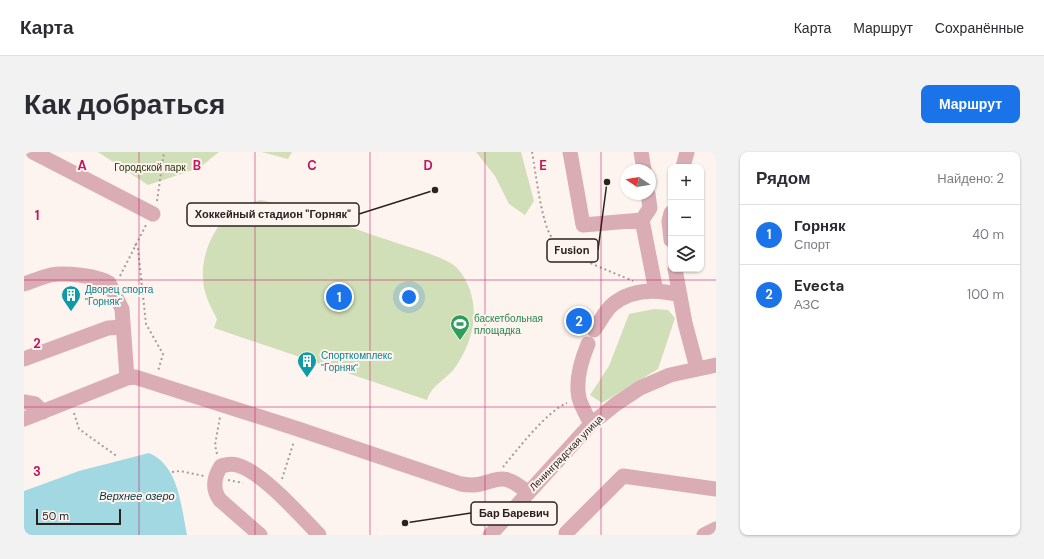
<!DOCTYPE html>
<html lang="ru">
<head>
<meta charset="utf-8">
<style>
  :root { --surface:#fff; --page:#f2f2f3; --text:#2b2b33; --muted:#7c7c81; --line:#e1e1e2; --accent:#1a73e8 }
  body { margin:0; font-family:"DM Sans",sans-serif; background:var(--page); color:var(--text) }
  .controls { position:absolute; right:12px; top:12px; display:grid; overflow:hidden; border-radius:8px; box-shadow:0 1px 3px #0004 }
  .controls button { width:36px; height:36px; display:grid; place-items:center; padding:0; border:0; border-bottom:1px solid var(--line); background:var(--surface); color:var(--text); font:20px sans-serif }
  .compass { position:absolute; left:596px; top:12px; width:36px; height:36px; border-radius:50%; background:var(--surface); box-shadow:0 1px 3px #0004; rotate:282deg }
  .scale { position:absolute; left:12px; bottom:10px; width:85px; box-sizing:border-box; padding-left:4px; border:2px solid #2b221f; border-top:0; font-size:11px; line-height:14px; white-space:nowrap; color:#2b221f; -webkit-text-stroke:3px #fdf3ef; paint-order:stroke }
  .you { position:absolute; left:385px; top:145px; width:14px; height:14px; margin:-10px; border:3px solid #fff; border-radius:50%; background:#1a73e8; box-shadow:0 0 0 6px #1a73e833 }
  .badge { display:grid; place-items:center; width:26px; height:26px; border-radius:50%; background:var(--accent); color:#fff; font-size:13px; font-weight:700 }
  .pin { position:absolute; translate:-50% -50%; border:2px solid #fff; box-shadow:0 1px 4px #0006 }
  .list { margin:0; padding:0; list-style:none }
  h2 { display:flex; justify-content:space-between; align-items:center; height:52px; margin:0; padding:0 16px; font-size:17px }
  h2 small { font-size:13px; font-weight:400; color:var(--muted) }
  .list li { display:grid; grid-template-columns:26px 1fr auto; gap:12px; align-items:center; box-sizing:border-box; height:60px; padding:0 16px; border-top:1px solid var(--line) }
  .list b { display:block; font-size:15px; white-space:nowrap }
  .list p { margin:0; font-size:13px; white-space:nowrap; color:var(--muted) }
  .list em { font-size:13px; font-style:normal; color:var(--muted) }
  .icon { flex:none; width:22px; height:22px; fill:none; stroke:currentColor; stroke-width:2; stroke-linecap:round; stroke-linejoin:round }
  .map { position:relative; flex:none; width:692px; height:383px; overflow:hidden; border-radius:8px }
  header { display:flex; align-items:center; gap:24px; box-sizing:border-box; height:56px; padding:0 20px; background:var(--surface); border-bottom:1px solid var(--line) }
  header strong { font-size:19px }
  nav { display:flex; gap:22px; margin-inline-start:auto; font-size:14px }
  .intro { display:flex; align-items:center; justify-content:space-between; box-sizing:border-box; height:96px; padding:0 24px }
  h1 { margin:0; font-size:28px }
  .button { padding:10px 18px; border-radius:8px; background:var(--accent); color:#fff; font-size:14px; font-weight:700 }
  main { display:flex; gap:24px; padding:0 24px }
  aside { flex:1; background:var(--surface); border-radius:8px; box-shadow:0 1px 3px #0004 }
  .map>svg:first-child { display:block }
</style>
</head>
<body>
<header>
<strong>Карта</strong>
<nav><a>Карта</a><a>Маршрут</a><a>Сохранённые</a></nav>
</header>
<div class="intro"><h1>Как добраться</h1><a class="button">Маршрут</a></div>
<main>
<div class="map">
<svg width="692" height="383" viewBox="0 0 692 383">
  <rect width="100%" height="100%" fill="#fdf3ef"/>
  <!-- green -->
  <path fill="#d0dfb8" d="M 74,0 L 195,0 L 175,16 L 124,33 Z
    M 238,0 L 268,0 L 264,7 Z
    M 452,0 L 497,0 L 510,49 L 501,63 L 485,52 L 471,24 Z
    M 237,48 C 281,58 324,75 367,89 C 383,95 423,105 433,116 C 447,131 452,153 449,173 C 447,187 439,205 430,217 C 420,229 408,233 403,248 L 190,176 L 193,167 C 186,154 179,140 179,126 C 177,102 191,71 211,58 C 219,53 228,50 237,48 Z
    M 630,157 L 644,158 L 651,166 L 634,217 L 578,251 L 566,243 L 585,214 L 605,162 Z"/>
  <!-- water -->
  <path fill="#a1d8e1" d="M 125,301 C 155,314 157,354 163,383 L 0,383 L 0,339 L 55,319 Z"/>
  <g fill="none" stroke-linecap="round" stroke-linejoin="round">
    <!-- path -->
    <path stroke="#a69c99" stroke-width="2" stroke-dasharray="2 3" stroke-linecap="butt" d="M 508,0 C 512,21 517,70 528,86 C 539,103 589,120 609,129
      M 133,49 L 140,0
      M 111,92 L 114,97 L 122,172 L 139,202 L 134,219
      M 96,124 L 122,73
      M 50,261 L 55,277 L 94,305
      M 193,302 L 191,293 L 196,265
      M 479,315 C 493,298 523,259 543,251
      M 148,320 L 156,319 L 180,324
      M 258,327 L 270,289
      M 204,328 L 219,331"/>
    <!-- minor -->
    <path stroke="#daadb5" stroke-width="15" d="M 9,0 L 129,62
      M 546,0 L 559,73 L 618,68 L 632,139
      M 617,0 L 620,18
      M 659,15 L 663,0
      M 647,61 L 645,69 L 647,88
      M 618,68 L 626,56 L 624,42
      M 651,117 L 661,171 L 673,216
      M 0,132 C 9,129 18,125 27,123 C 40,120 74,124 85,131 L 98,157 L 103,226
      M 570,178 C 576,170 581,159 588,153 C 608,136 633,137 656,143
      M 564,192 C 557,209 551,228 555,246 C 557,254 563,264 567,272
      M 0,207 L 84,176 L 99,175
      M 0,250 L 11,252 L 19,260
      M 0,267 L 103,226 L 111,225 L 274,277 L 437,332 C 471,338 472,312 504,341
      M 236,383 L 196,348 C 188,337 190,325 197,314 C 202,313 207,311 213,313 C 237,319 277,364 295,383
      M 466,383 L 567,272 L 592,252 L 616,236 L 646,223 L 692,213
      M 544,383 L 542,381 L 599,324 L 692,337
      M 680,383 L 692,377"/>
  </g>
  <!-- grid -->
  <path fill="none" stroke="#c2185b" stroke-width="1" stroke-opacity="0.55" d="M 115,0 L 115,383M 231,0 L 231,383M 346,0 L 346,383M 461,0 L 461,383M 577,0 L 577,383M 0,128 L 692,128M 0,255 L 692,255"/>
  <!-- icons -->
  <defs>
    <g id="building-pin" transform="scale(1)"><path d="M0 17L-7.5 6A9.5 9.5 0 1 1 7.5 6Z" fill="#0f9aa8" stroke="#fdf3ef"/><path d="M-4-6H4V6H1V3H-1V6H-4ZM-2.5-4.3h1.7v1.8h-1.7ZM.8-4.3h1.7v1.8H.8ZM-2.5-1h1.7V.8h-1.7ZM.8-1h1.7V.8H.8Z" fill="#fff"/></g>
    <g id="stadium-pin" transform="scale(1)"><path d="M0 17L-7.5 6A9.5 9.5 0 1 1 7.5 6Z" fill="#2e9e5b" stroke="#fdf3ef"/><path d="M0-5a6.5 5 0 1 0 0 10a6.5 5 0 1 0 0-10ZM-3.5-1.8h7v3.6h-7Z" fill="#fff"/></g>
  </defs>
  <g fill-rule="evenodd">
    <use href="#building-pin" x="47" y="143"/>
    <use href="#stadium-pin" x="436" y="172"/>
    <use href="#building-pin" x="283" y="209"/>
  </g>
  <g text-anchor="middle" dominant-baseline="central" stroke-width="4" stroke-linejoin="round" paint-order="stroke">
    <!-- park labels -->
    <g font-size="10" fill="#253203" stroke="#fdf3ef">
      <text x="126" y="15">Городской парк</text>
    </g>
    <!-- culture labels -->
    <g font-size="10" fill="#0d838f" stroke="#fdf3ef" text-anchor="start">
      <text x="61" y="137">Дворец спорта<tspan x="61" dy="12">"Горняк"</tspan></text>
      <text x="297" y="203">Спорткомплекс<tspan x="297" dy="12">"Горняк"</tspan></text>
    </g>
    <!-- leisure labels -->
    <g font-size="10" fill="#27864d" stroke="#fdf3ef" text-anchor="start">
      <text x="450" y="166">баскетбольная<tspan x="450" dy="12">площадка</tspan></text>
    </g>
    <!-- street labels -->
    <g font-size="10" fill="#2b221f" stroke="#fdf3ef">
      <text transform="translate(542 301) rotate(-46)">Ленинградская улица</text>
    </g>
    <!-- water labels -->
    <g font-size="11" font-style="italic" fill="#01373e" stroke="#fdf3ef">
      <text x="113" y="344">Верхнее озеро</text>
    </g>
  </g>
  <g font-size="13" text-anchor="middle" font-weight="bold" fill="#c2185b" stroke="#fdf3ef" stroke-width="4" stroke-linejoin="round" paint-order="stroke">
    <text x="58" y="18">A</text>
    <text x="173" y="18">B</text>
    <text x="288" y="18">C</text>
    <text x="404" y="18">D</text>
    <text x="519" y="18">E</text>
    <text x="13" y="68">1</text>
    <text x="13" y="196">2</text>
    <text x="13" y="324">3</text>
  </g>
  <!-- callouts -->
  <path fill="none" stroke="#2b221f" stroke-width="1.5" d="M411 38L335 62M583 30L574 98M381 371L447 361"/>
  <g fill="#2b221f" stroke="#fdf3ef" stroke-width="1.5">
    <circle cx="411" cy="38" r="4"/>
    <circle cx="583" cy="30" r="4"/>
    <circle cx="381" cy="371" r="4"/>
  </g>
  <g fill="#fdf3ef" stroke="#2b221f" stroke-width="1.5">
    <rect x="163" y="51" width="172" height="23" rx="4"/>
    <rect x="523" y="87" width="51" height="23" rx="4"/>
    <rect x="447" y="350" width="86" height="23" rx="4"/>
  </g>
  <g font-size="11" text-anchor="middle" font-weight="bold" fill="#2b221f">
    <text x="249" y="66">Хоккейный стадион "Горняк"</text>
    <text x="548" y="102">Fusion</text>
    <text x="490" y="365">Бар Баревич</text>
  </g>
</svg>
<div class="controls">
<button>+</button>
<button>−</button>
<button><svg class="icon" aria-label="layers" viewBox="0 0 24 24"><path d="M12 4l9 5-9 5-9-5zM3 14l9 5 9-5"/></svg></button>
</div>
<svg class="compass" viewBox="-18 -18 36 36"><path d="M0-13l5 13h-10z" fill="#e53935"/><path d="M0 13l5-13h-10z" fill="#7c7c81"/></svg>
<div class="scale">50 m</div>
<div class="you"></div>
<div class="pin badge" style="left:315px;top:145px">1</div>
<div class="pin badge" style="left:555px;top:169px">2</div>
</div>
<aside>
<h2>Рядом<small>Найдено: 2</small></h2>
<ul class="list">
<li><span class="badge">1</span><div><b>Горняк</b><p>Спорт</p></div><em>40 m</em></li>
<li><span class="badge">2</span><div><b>Evecta</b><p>АЗС</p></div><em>100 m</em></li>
</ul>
</aside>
</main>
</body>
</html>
